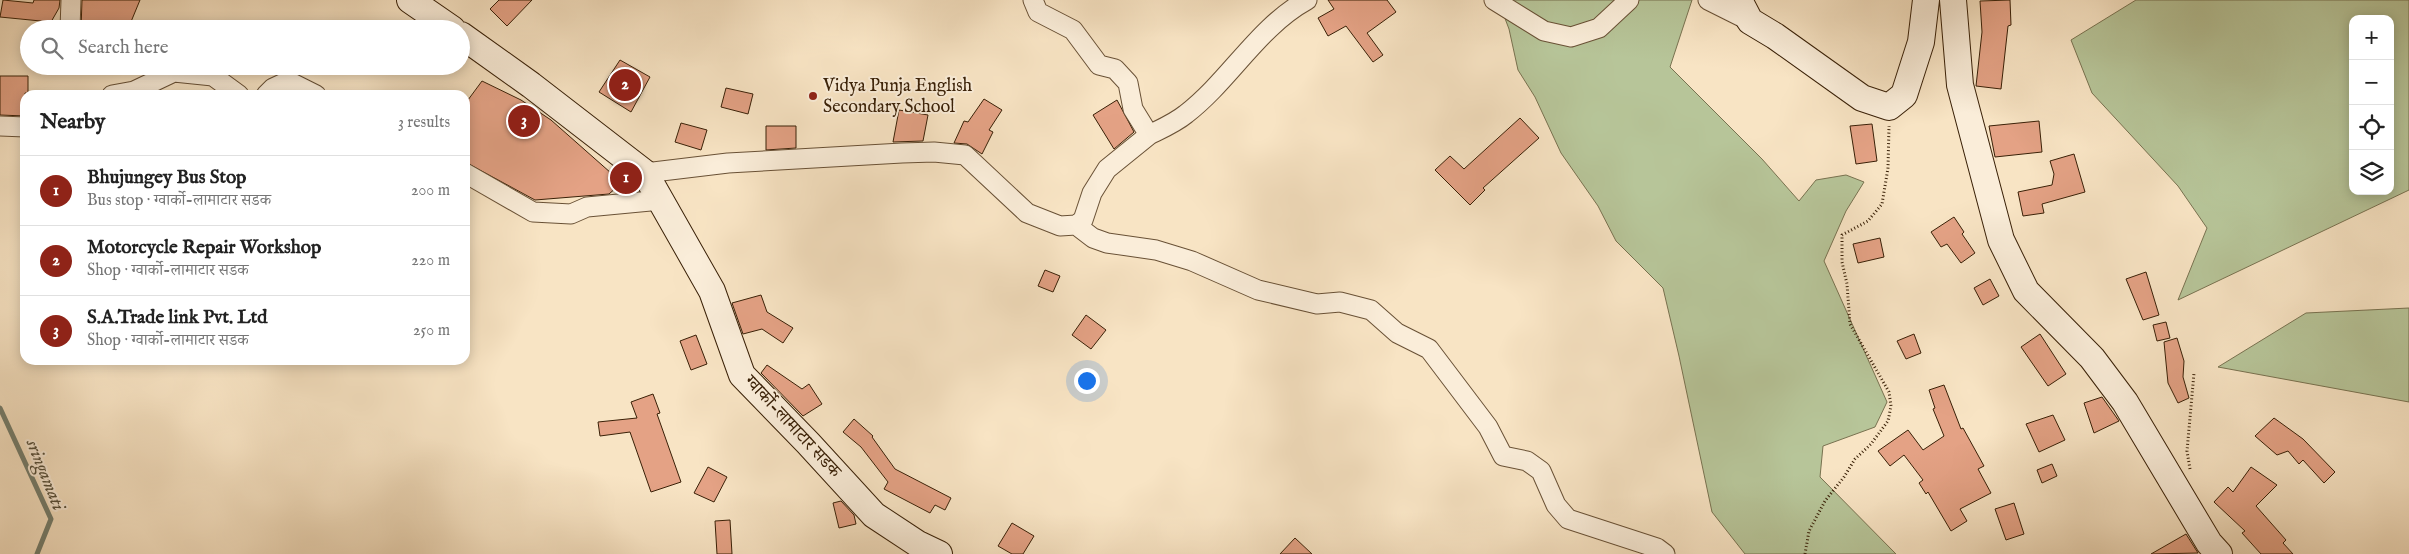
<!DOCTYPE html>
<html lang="en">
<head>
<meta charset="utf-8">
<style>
  :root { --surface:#fff; --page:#f6f6f6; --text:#222; --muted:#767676; --line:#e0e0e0; --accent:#8f2418 }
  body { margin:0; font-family:"IM FELL English","Noto Serif Devanagari",serif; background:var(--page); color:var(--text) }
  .controls { position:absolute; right:15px; top:15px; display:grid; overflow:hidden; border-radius:10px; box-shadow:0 2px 12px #0003 }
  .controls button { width:45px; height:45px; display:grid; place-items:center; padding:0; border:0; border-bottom:1px solid var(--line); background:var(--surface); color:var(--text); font:25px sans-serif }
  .you { position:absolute; left:1086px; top:380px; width:18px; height:18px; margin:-12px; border:4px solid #fff; border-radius:50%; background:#1a73e8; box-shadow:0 0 0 8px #1a73e833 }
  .badge { display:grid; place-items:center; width:32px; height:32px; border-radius:50%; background:var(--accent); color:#fff; font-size:16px; font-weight:700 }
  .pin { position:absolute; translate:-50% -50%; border:2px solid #fff; box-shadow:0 1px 5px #0006 }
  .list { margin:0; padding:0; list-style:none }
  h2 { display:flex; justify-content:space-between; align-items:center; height:65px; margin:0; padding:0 20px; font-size:21px }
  h2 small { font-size:16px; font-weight:400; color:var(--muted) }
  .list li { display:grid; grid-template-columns:32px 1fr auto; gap:15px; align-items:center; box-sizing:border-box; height:70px; padding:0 20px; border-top:1px solid var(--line) }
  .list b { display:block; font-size:19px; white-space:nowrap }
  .list p { margin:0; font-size:16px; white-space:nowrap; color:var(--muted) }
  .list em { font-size:16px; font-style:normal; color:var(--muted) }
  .icon { flex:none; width:28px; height:28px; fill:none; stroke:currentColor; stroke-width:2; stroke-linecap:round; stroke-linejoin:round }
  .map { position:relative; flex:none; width:2409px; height:554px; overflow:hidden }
  .search { position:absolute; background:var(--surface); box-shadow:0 2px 12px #0003; left:20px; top:20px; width:450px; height:55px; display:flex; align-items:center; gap:12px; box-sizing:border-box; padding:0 18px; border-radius:28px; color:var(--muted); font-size:19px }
  .panel { position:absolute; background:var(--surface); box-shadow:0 2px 12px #0003; left:20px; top:90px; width:450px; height:275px; border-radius:15px }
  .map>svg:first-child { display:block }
</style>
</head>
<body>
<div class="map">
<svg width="2409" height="554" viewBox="0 0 2409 554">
  <rect width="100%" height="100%" fill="#f8e4c4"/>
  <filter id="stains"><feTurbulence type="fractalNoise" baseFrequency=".004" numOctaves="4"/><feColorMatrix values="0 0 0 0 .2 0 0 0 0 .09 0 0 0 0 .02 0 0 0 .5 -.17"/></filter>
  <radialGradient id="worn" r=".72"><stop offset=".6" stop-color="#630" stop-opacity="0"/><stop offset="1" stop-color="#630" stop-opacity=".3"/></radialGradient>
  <!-- green -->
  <path fill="#b7c599" stroke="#787250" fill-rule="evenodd" d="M 1498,0 L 1692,0 L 1670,67 L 1762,159 L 1799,201 L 1816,180 L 1846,175 L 1864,182 L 1846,211 L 1824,261 L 1887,402 L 1875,427 L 1823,446 L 1820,477 L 1896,554 L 1745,554 L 1712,512 L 1679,356 L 1663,288 L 1616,241 L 1598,206 L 1561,153 L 1535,97 L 1518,70 L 1509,29 Z
    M 2136,0 L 2409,0 L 2409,190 L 2178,300 L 2207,228 L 2178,186 L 2092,93 L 2071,40 ZM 2353,19 L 2390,19 L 2390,191 L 2353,191 Z
    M 2409,308 L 2409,402 L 2218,367 L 2306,313 Z"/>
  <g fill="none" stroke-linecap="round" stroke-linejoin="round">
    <!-- stream -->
    <path stroke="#757f6f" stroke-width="5" d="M 0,408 L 51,519 L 37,554"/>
  </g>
  <!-- building -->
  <path fill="#e4a285" stroke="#392007" d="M 3,0 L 33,3 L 34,0 L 60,0 L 59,8 L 51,22 L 0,17 Z
    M 82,0 L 140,0 L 128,29 L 81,29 Z
    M 499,0 L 532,0 L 507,26 L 490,9 Z
    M 1328,0 L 1387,0 L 1396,12 L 1367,33 L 1383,55 L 1373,62 L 1346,26 L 1328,36 L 1318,18 L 1334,9 Z
    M 2010,0 L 2011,25 L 2008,26 L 2001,89 L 1976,86 L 1982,32 L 1980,1 Z
    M 620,60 L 650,77 L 631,112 L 599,92 Z
    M 0,76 L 28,76 L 28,93 L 25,93 L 25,116 L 0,115 Z
    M 482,81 L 521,100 L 551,120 L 611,173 L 614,168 L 633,183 L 636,188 L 634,191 L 624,192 L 617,187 L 609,194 L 535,200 L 465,162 L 465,104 Z
    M 726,88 L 753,94 L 748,114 L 721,107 Z
    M 984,99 L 1002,110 L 989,130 L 993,132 L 982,154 L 967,144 L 954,143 L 964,121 L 968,122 Z
    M 1117,100 L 1134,132 L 1114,149 L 1093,115 Z
    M 899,110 L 928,115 L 923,141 L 893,142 Z
    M 1520,118 L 1539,138 L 1483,188 L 1485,190 L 1470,205 L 1435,170 L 1450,156 L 1464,169 Z
    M 2039,121 L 2042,152 L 1995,157 L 1989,126 Z
    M 681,123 L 707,130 L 701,150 L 675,142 Z
    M 1872,124 L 1877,161 L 1856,164 L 1850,126 Z
    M 766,126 L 796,126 L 796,148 L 766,150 Z
    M 2074,154 L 2085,192 L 2042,204 L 2044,213 L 2023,216 L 2018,192 L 2052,185 L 2054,174 L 2050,161 Z
    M 1954,217 L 1964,232 L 1962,234 L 1975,253 L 1961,263 L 1947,244 L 1941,247 L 1931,232 Z
    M 1880,238 L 1884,257 L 1858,263 L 1853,244 Z
    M 1045,270 L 1060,276 L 1053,292 L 1038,286 Z
    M 2146,272 L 2159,315 L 2143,320 L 2126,279 Z
    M 1990,279 L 1999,296 L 1983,305 L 1974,288 Z
    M 761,295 L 767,312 L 793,328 L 783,343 L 762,329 L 743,334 L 732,303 Z
    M 1086,315 L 1106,330 L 1091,349 L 1072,335 Z
    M 2166,322 L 2170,338 L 2157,341 L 2153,325 Z
    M 1914,334 L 1921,353 L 1906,359 L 1897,341 Z
    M 2040,334 L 2066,374 L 2048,386 L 2021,347 Z
    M 696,335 L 707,364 L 691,370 L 680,341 Z
    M 2177,338 L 2184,361 L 2183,377 L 2189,398 L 2178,403 L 2168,383 L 2164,342 Z
    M 767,365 L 802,389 L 809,384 L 822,404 L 803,416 L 761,373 Z
    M 1944,385 L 1961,429 L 1963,428 L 1984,466 L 1978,469 L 1991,493 L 1960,509 L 1967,521 L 1951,531 L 1928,492 L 1926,494 L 1919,483 L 1923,480 L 1904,455 L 1890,466 L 1878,451 L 1908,430 L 1923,450 L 1944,436 L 1933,409 L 1935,408 L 1929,390 Z
    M 653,394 L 660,413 L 657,414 L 681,482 L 651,492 L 630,432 L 600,436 L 598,422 L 637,418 L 631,402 Z
    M 2102,397 L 2119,421 L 2094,433 L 2084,403 Z
    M 2053,415 L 2065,440 L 2039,452 L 2026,424 Z
    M 2274,418 L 2303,439 L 2335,472 L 2324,483 L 2303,460 L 2299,464 L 2288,451 L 2277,455 L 2255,436 Z
    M 854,419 L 873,436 L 872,437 L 895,469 L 951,498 L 945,510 L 935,505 L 930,513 L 884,489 L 888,482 L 861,447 L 843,432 Z
    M 2052,464 L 2057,476 L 2042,483 L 2037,470 Z
    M 708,467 L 727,477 L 714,502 L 694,493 Z
    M 2251,467 L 2277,485 L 2256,506 L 2286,540 L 2283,543 L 2293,554 L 2261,554 L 2242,533 L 2245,531 L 2214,502 L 2228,487 L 2233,492 Z
    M 841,501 L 854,515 L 856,524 L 839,528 L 833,503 Z
    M 2014,503 L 2024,534 L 2006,540 L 1995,509 Z
    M 730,520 L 732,554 L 717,554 L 715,521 Z
    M 1012,523 L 1034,536 L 1023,554 L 1012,554 L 998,546 Z
    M 2186,534 L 2198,553 L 2151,554 Z
    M 1295,538 L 1312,554 L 1280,554 Z"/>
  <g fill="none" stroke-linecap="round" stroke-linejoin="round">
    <!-- minor casing -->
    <g stroke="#695136" stroke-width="21">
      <path id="minor" d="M 1033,0 L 1038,12 L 1073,30 L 1099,65 L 1115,69 L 1128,83 L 1133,109 L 1149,135 C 1161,129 1175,123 1186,114 C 1230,80 1258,27 1307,0
        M 1494,0 L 1544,31 L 1571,37 L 1599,28 L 1629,0
        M 1708,0 L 1750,21
        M 70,29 L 71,0
        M 112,95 L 134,91 L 174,72 L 213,76 L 239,95
        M 266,95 L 273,88 L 288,81 L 316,95
        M 0,126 L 25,127
        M 465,173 L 533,212 L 571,214 L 587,207 L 661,200
        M 645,173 L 728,163 L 902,153 L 934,152 L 965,155 L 1027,213 L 1060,226 L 1076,225 L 1083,220 L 1092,193 L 1107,169 L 1149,135
        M 1076,225 L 1093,238 L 1107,243 L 1156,250 L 1192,261 L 1258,290 L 1317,304 L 1340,302 L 1371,310 L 1397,333 L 1429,349 L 1488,427 L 1503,456 L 1527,461 L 1541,471 L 1556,505 L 1568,519 L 1657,548 L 1665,554"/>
    </g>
    <!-- secondary casing -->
    <g stroke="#392007" stroke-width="28">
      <path id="secondary" d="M 410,0 L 452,29
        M 1739,0 L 1750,21 L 1775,36 L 1862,98 L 1889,107 L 1904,95 L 1921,42 L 1926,0
        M 1953,0 L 1960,85 L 2001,240 L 2026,291 L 2092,358 L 2125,402 L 2209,543 L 2219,554
        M 461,35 L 531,85 L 645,173 L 712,291 L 742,375 L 808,443 L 874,515 L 918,544 L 939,554"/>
    </g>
    <!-- path -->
    <path stroke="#392007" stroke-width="3" stroke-dasharray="1 2.5" stroke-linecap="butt" d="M 2190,469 L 2187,451 L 2194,373
      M 1805,554 L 1809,531 L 1825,501 L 1844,477 L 1855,459 L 1871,444 L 1888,421 L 1891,406 L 1889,392 L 1850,324 L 1847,284 L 1842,262 L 1842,235 L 1868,221 L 1882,204 L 1888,168 L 1889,126"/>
    <!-- minor -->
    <use href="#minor" stroke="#faedd9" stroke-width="19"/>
    <!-- secondary -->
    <use href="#secondary" stroke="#faedd9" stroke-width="26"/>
  </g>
  <!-- markers -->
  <circle fill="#8f2418" stroke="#faedd9" stroke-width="2" cx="813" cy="96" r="5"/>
  <g text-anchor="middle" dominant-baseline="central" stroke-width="4" stroke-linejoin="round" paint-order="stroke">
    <!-- poi labels -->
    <g font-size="18" fill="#392007" stroke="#faedd9" text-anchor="start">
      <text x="823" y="86">Vidya Punja English<tspan x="823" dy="21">Secondary School</tspan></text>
    </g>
    <!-- street labels -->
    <g font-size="18" fill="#392007" stroke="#faedd9">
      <text transform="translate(792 427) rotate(47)">ग्वार्को-लामाटार सडक</text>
    </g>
    <!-- water labels -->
    <g font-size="19" font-style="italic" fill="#57503b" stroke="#faedd9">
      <text transform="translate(45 475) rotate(68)">sringamati</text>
    </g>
  </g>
  <rect width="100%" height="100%" filter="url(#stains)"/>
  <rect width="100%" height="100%" fill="url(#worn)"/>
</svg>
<div class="controls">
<button>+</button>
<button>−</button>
<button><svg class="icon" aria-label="locate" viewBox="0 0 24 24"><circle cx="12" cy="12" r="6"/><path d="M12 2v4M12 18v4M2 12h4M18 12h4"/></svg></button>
<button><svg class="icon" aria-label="layers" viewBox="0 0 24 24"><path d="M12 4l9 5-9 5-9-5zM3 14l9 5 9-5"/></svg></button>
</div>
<div class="you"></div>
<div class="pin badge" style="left:626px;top:178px">1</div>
<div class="pin badge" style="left:625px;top:85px">2</div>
<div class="pin badge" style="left:524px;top:121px">3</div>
<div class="search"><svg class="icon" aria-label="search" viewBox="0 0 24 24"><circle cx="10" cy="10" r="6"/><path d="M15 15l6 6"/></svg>Search here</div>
<section class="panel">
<h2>Nearby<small>3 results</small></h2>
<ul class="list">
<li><span class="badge">1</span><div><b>Bhujungey Bus Stop</b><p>Bus stop · ग्वार्को-लामाटार सडक</p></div><em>200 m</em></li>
<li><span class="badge">2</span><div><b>Motorcycle Repair Workshop</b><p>Shop · ग्वार्को-लामाटार सडक</p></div><em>220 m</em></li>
<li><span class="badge">3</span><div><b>S.A.Trade link Pvt. Ltd</b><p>Shop · ग्वार्को-लामाटार सडक</p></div><em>250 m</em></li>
</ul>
</section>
</div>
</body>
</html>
